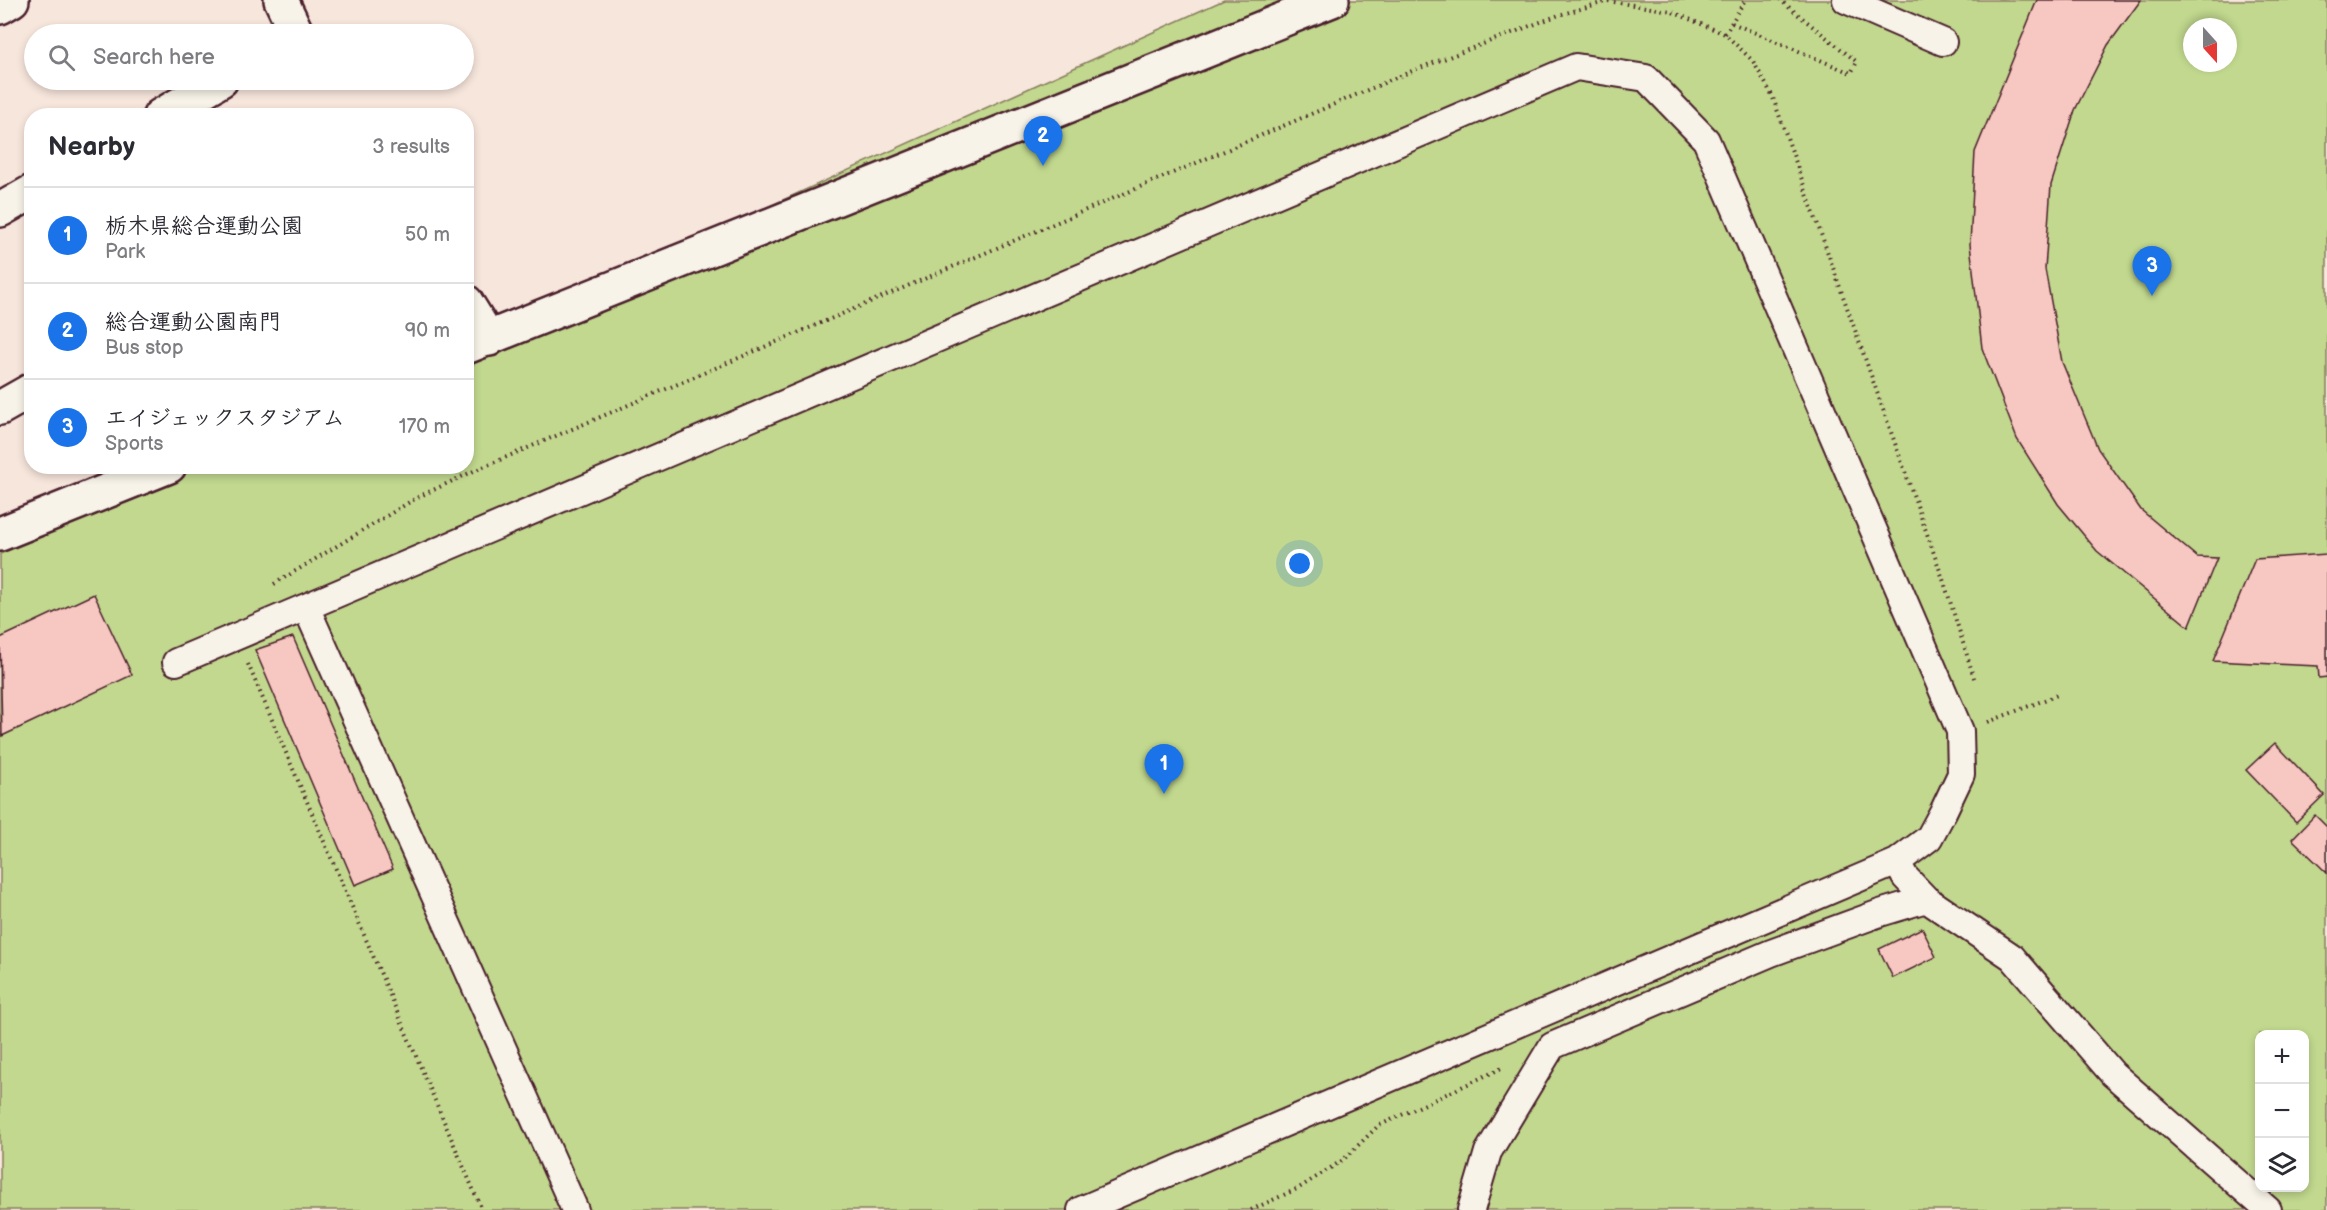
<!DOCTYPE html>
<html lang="en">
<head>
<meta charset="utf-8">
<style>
  :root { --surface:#fff; --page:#f2f2f3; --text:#2b2b33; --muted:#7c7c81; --line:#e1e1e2; --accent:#1a73e8 }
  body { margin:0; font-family:"Balsamiq Sans","Klee One",sans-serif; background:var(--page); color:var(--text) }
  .controls { position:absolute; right:18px; bottom:18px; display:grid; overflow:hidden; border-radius:12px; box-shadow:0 3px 9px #0003 }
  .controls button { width:54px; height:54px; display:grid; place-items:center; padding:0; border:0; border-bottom:2px solid var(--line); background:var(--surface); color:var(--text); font:30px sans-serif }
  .compass { position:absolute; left:2183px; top:18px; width:54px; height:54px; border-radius:50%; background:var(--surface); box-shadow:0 3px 9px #0003; rotate:159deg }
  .you { position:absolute; left:1300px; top:564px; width:21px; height:21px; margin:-15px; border:4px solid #fff; border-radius:50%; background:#1a73e8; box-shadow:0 0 0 9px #1a73e833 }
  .badge { display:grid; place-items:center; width:39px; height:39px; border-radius:50%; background:var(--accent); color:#fff; font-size:20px; font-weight:700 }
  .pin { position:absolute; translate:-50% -50px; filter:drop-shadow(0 2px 3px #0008) }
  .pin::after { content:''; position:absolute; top:32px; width:21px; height:18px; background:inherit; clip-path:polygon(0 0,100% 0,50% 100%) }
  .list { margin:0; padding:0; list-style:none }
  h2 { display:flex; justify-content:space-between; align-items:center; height:78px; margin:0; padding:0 24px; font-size:26px }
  h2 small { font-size:20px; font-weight:400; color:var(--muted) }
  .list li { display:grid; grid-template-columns:39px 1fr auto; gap:18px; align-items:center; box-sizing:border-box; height:96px; padding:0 24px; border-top:2px solid var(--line) }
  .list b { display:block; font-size:22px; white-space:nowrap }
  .list p { margin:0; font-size:20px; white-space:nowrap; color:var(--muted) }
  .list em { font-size:20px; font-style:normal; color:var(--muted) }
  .icon { flex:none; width:33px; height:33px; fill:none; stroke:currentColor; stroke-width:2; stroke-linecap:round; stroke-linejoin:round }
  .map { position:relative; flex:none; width:2327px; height:1210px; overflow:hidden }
  .search { position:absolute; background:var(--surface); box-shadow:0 3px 9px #0003; left:24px; top:24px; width:450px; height:66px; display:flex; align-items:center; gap:15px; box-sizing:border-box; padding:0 21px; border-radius:33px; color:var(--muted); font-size:22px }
  .panel { position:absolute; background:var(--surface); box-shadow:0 3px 9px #0003; left:24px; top:108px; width:450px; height:366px; border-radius:24px }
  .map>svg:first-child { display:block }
</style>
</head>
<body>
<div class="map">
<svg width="2327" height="1210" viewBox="0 0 2327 1210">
  <rect width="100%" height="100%" fill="#f7e6dc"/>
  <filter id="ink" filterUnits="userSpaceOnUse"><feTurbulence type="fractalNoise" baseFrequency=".0167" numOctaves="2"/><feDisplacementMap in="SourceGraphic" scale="12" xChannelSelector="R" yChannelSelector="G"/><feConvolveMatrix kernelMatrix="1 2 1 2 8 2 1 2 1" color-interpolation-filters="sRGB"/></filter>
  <g filter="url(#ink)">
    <!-- green -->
    <path fill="#c1d88e" stroke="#867c5c" stroke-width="1.5" fill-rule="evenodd" d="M 1224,0 L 2327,0 L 2327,1210 L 0,1210 L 0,554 L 194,467 L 466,466 L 467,343 ZM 2192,27 L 2228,27 L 2228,63 L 2192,63 ZM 2260,1034 L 2304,1034 L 2304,1188 L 2260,1188 Z"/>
    <!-- building -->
    <path fill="#f7c7c1" stroke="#4a1f2b" stroke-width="1.5" d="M 2037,0 L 2141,0 L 2108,45 L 2075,110 L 2051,185 L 2045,269 L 2062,362 L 2098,449 L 2141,510 L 2197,557 L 2217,558 L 2189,627 L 2097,551 L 2058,504 L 2017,439 L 1982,348 L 1970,244 L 1975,152 Z
      M 2327,554 L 2327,677 L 2319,678 L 2318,666 L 2213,661 L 2255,559 Z
      M 94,594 L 132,675 L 2,736 L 0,638 Z
      M 293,637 L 393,869 L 355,885 L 255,650 Z
      M 2275,743 L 2324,795 L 2296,822 L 2246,770 Z
      M 2315,815 L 2327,827 L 2327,873 L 2292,839 Z
      M 1922,928 L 1936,957 L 1893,978 L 1879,949 Z"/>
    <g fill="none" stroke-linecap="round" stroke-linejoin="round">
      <!-- pedestrian casing -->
      <g stroke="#4a1f2b" stroke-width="30">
        <path id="pedestrian" d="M 1846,0 L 1943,42
          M 176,662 L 306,607
          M 1897,862 L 1905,877 L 1926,899 L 2012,957 L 2113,1074 L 2268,1210
          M 575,1210 L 306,607 L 1576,67 L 1646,78 L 1706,140 L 1960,731 L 1961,774 L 1943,812 L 1929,838 L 1897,862 L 1081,1210
          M 1471,1210 L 1488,1152 L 1552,1046 L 1771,953 L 1880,913 L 1926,899"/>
      </g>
      <!-- minor casing -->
      <g stroke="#4a1f2b" stroke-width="38">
        <path id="minor" d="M 281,0 L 297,34
          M 0,7 L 12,0
          M 160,116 L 221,80
          M 0,210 L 32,192
          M 466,302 L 489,339
          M 0,408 L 32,390"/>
      </g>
      <!-- tertiary casing -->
      <g stroke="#4a1f2b" stroke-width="38">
        <path id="tertiary" d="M 466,347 L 1332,0
          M 0,534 L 169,466"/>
      </g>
      <!-- path -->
      <path stroke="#4a1f2b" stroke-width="4" stroke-dasharray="1.5 4.5" stroke-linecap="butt" d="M 1732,23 L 1851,73 L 1857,62 L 1780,0
        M 1725,34 L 1745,0
        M 274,584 L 418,497 L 476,470 L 1412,71 L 1559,15 L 1608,1 L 1670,11 L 1725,34 L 1753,61 L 1772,95 L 1944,582 L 1975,681
        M 248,664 L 482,1210
        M 1988,722 L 2060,694
        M 1251,1210 L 1299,1188 L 1343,1160 L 1378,1126 L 1502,1068"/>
      <!-- pedestrian -->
      <use href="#pedestrian" stroke="#f7f3e8" stroke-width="26"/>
      <!-- minor -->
      <use href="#minor" stroke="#f7f3e8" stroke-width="33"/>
      <!-- tertiary -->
      <use href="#tertiary" stroke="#f7f3e8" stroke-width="33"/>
    </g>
  </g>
</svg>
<div class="controls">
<button>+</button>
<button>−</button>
<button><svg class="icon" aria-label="layers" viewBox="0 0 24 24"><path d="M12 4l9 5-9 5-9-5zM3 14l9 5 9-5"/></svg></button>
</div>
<svg class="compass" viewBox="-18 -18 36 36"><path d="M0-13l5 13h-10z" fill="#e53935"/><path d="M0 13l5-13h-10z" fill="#7c7c81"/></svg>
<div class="you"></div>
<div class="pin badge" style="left:1164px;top:794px">1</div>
<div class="pin badge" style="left:1043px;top:166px">2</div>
<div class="pin badge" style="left:2152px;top:296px">3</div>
<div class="search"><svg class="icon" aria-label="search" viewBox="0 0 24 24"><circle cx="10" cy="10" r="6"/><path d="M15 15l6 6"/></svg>Search here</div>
<section class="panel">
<h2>Nearby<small>3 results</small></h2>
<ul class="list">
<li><span class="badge">1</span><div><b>栃木県総合運動公園</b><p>Park</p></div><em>50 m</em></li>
<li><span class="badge">2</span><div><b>総合運動公園南門</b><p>Bus stop</p></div><em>90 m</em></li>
<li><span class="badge">3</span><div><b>エイジェックスタジアム</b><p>Sports</p></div><em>170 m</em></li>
</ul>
</section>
</div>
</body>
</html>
